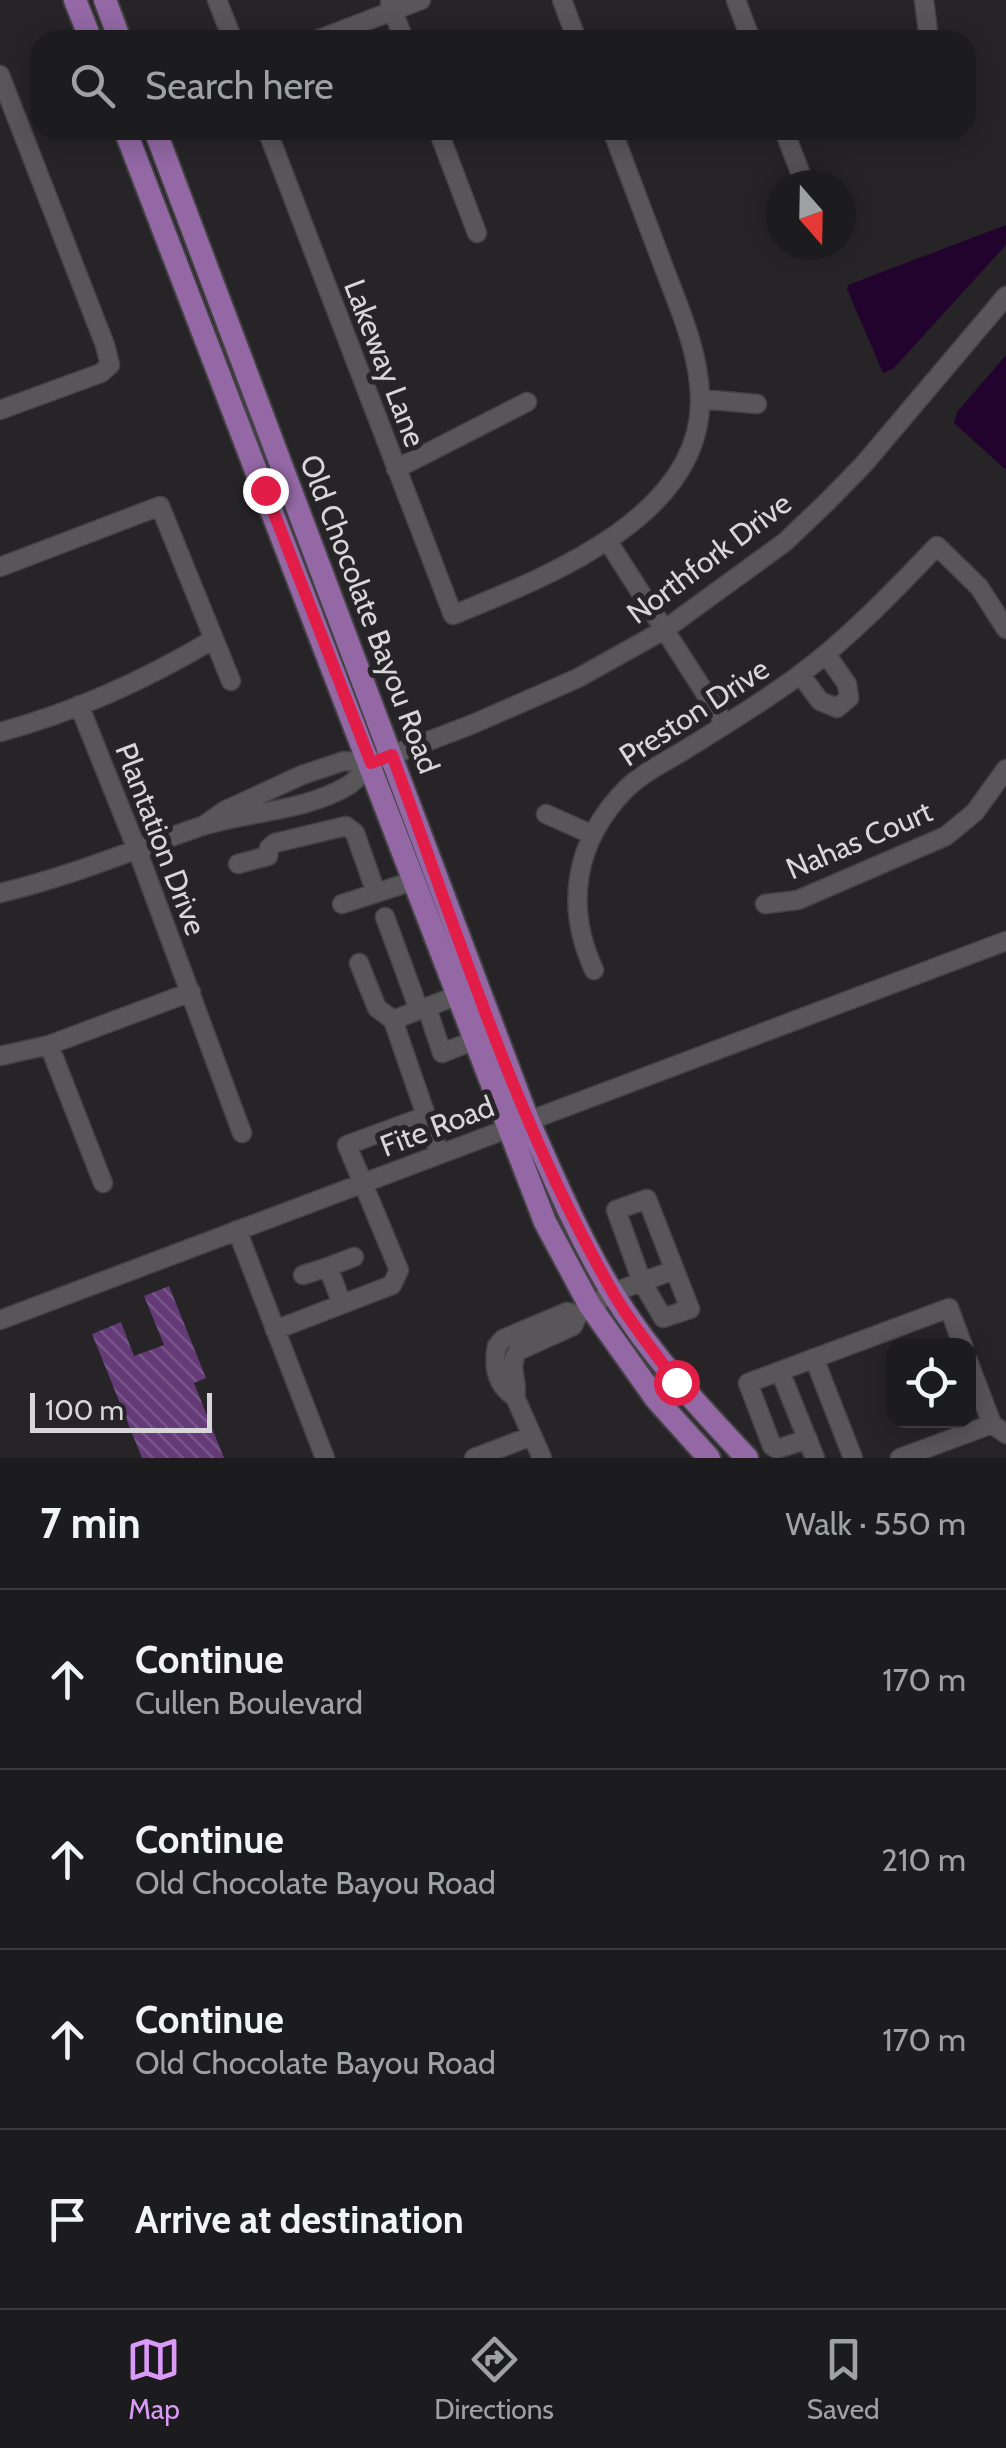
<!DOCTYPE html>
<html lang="en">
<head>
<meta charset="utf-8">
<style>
  :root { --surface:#1c1b1d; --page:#252426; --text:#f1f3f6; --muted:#a0a1a4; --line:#3a393b; --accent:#da9af7 }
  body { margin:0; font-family:Cabin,sans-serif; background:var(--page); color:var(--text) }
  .controls { position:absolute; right:30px; bottom:30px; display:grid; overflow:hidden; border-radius:20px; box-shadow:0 5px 25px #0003 }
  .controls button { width:90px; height:90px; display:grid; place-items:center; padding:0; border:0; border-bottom:2px solid var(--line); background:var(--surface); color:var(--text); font:50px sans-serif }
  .compass { position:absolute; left:766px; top:170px; width:90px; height:90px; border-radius:50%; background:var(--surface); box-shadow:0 5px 25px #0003; rotate:160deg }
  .scale { position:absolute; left:30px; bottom:25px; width:182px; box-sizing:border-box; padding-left:10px; border:5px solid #d7d6d8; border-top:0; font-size:28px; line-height:35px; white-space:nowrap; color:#d7d6d8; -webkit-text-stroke:8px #262427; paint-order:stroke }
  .stop { position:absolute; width:30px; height:30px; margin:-22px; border:8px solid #e11d48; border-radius:50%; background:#fff }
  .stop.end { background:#e11d48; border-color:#fff; box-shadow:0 2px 10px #0008 }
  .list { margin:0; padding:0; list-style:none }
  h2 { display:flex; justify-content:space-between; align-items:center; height:130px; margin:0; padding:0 40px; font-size:42px }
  h2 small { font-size:32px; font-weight:400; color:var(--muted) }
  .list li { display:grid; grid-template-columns:65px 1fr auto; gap:30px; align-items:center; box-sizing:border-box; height:180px; padding:0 40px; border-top:2px solid var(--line) }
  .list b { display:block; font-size:38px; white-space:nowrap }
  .list p { margin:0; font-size:32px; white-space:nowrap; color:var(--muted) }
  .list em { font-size:32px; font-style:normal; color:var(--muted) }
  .icon { flex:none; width:55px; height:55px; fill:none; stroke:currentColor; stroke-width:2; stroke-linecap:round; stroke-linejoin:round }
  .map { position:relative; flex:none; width:1006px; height:1458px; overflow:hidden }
  .search { position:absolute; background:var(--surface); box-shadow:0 5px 25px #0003; left:30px; right:30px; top:30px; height:110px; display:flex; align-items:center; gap:25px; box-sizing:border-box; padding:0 35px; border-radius:30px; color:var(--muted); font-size:38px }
  .sheet { height:850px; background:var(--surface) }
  nav { display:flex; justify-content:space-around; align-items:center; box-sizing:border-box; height:140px; border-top:2px solid var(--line); background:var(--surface); font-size:28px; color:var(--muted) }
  nav a { display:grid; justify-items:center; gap:5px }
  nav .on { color:var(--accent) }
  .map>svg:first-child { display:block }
</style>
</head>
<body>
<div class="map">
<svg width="1006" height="1458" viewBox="0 0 1006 1458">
  <defs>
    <pattern id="building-back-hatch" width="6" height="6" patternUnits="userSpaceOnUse" patternTransform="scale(2.5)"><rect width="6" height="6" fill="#643a77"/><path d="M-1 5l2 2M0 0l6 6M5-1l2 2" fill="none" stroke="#79568a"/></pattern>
  </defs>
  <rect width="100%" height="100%" fill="#262427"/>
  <!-- water -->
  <path fill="#22032e" d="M 1006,225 L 1006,245 L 893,369 L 883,373 L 847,289 L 848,285 Z
    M 1006,355 L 1006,470 L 954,423 L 957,412 Z"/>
  <!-- building -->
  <path fill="url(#building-back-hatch)" d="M 169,1286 L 206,1378 L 194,1383 L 224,1458 L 142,1458 L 92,1334 L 121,1322 L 134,1356 L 164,1345 L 144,1296 Z"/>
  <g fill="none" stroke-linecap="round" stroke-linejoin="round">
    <!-- minor casing -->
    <g stroke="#434144" stroke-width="21">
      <path id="minor" d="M 217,0 L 233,40
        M 562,0 L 577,40
        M 736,0 L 751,40
        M 924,0 L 929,40
        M 390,3 L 404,40
        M 317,40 L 421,0
        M 0,75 L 105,345 L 110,365 L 101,373 L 0,410
        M 267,130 L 453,615 C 544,578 704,517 700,397 C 699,354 681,312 666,273 C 648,225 630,178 612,130
        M 438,130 L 477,233
        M 784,130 L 805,185
        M 701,399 L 757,404
        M 396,469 L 527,402
        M 607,540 L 725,724
        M 0,567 L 160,506 L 231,681
        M 800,674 L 820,701 L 837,708 L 849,698 L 847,684 L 826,654
        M 79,705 L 138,852 L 242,1133
        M 0,732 C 75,712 147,679 214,639
        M 546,814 L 593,835
        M 203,826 L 224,811 L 302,775 L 344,761 L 371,763 L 473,724 L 578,678 L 664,630 L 785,542 L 827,502 L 864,464 L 1006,296
        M 238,864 L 268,856 L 269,848 L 275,843 L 346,826 L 355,833 L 376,893 L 413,881
        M 0,893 C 69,877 133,850 199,827 C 247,811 305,812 349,785 C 357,780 364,770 371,763
        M 342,904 L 376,893
        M 765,904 L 798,900 L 946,836 L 975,812 L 1006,769
        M 385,917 L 419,1010
        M 359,963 L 377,1008 L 393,1020
        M 594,970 C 564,905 575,841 626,789 C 642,773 663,763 683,751 C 722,727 761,703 798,676 C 849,638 893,592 937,546 L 979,587 L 1006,629
        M 427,1008 L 442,1053 L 473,1041
        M 49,1045 L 103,1183
        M 0,1056 L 49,1045 L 191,992
        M 439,1153 L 393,1020 L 456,996
        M 647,1199 L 690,1309 L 663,1318 L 642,1282 L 616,1210 Z
        M 237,1230 L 325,1458
        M 303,1275 L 328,1267
        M 342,1304 L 328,1267 L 354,1257
        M 580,1313 L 612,1293 L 674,1270
        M 0,1320 L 1006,941
        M 275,1330 L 392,1285 L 399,1270 L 347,1145 L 426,1116
        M 814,1358 L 853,1458
        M 968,1361 L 992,1424 L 1006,1434
        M 780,1371 L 815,1458
        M 515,1397 C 496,1385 493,1367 497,1346 L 503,1339 L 567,1312 L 578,1315 L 573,1326 L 518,1351 C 507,1367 519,1380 515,1397 L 542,1458
        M 808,1439 L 777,1449 L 772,1446 L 748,1383 L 949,1308 L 963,1346
        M 474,1458 L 532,1436
        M 900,1458 L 992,1424"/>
    </g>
    <!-- major casing -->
    <g stroke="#434144" stroke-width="26">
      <path id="major" d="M 75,0 L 91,40
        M 105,0 L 120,40
        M 125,130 L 545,1222 L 590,1306 L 656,1399 L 709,1458
        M 155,130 L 528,1120 C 554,1178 579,1238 612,1292 C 649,1353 698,1406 747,1458"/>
    </g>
    <!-- minor -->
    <use href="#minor" stroke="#585659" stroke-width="18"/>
    <!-- major -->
    <use href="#major" stroke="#9368a5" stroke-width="22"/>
  </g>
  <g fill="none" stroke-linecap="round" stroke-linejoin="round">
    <!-- route -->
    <path stroke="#e11d48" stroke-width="12" d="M 265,490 L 371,763 L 392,755 C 458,934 516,1123 611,1289 C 629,1322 655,1352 676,1382"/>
  </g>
  <g text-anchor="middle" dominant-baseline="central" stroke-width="10" stroke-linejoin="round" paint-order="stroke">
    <!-- street labels -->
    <g font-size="30" fill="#d7d6d8" stroke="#262427">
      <text transform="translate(385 363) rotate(69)">Lakeway Lane</text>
      <text transform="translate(709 558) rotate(-37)">Northfork Drive</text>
      <text transform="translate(370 614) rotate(69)">Old Chocolate Bayou Road</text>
      <text transform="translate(694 712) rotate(-33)">Preston Drive</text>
      <text transform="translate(161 839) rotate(69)">Plantation Drive</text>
      <text transform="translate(859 840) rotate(-23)">Nahas Court</text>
      <text transform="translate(437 1126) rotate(-21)">Fite Road</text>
    </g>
  </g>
</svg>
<div class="controls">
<button><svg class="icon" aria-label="locate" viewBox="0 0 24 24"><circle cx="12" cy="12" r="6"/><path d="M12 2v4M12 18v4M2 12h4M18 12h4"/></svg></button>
</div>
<svg class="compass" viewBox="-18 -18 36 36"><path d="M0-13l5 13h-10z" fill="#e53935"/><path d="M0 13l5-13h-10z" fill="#a0a1a4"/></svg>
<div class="scale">100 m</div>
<div class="stop" style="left:676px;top:1382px"></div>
<div class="stop end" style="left:265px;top:490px"></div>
<div class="search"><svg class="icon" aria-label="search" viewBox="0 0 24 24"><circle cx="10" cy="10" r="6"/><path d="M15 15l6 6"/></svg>Search here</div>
</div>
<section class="sheet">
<h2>7 min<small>Walk · 550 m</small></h2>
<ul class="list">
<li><svg class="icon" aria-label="ahead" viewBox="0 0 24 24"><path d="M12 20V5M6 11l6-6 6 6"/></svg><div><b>Continue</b><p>Cullen Boulevard</p></div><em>170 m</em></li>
<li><svg class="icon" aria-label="ahead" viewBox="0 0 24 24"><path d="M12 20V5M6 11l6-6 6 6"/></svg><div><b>Continue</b><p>Old Chocolate Bayou Road</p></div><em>210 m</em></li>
<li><svg class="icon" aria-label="ahead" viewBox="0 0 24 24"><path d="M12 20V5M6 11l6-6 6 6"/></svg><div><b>Continue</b><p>Old Chocolate Bayou Road</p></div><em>170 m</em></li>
<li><svg class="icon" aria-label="arrive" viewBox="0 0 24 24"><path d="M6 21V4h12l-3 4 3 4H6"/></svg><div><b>Arrive at destination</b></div></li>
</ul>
</section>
<nav>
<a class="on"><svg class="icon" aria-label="map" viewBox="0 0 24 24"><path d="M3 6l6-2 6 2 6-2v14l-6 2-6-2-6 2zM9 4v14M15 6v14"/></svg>Map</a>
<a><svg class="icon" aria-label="directions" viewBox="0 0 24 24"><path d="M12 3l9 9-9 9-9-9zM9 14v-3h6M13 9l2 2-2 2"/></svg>Directions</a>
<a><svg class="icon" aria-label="saved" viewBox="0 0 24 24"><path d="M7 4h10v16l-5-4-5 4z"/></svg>Saved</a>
</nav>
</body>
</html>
